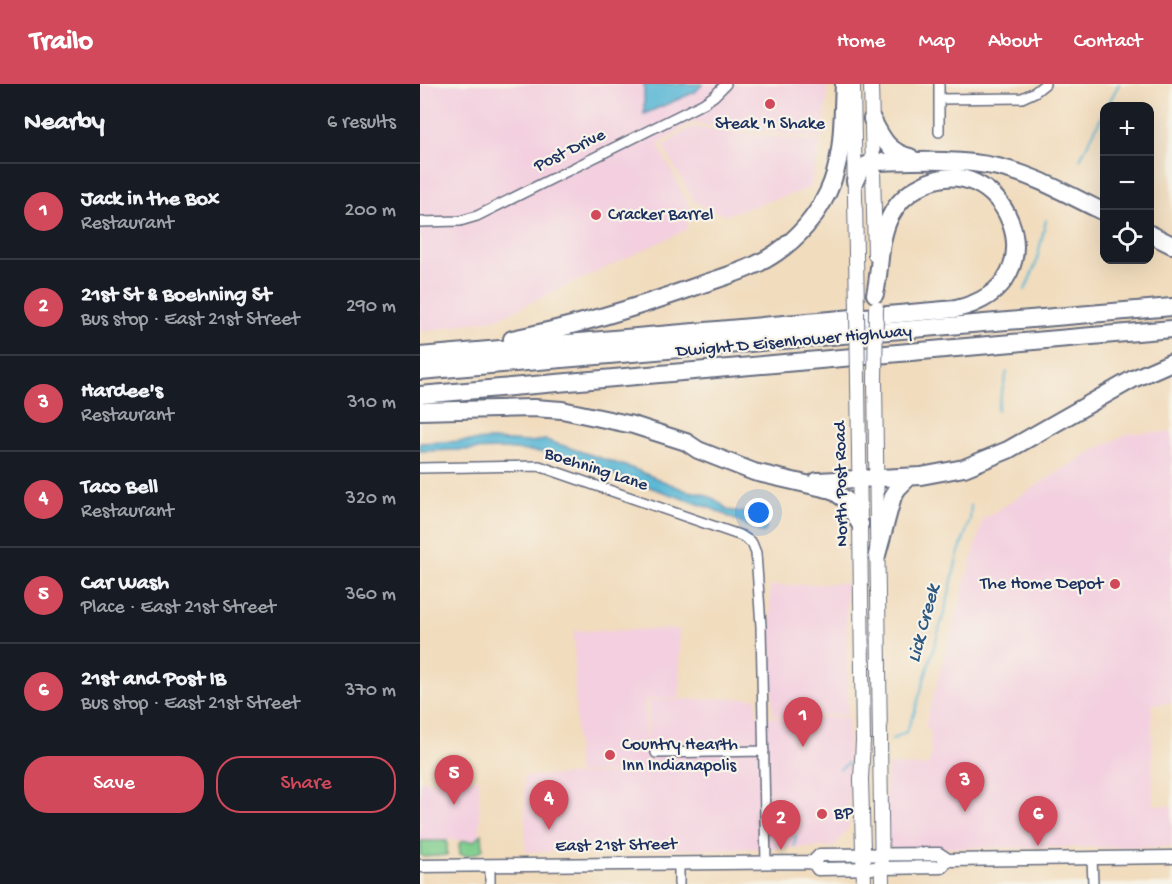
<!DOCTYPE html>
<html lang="en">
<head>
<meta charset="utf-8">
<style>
  :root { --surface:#171b24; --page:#20242c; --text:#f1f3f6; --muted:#9ea1a6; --line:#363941; --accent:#d1495b }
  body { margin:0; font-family:"Gochi Hand",sans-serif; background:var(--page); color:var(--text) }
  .controls { position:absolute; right:18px; top:18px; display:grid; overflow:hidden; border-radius:12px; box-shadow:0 6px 24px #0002 }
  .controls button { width:54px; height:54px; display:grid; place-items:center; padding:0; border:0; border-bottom:2px solid var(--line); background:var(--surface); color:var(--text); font:30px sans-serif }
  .you { position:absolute; left:339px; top:429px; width:21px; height:21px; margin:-15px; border:4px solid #fff; border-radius:50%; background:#1a73e8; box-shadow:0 0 0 9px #1a73e833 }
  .badge { display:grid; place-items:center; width:39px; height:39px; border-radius:50%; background:var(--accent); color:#fff; font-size:20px; font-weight:700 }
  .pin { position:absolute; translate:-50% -50px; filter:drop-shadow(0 2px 3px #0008) }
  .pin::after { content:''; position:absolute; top:32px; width:21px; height:18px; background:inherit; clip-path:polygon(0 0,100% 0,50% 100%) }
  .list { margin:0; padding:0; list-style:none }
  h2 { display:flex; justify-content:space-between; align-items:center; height:78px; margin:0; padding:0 24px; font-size:26px }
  h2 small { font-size:20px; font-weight:400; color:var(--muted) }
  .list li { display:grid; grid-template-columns:39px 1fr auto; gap:18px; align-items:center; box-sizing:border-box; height:96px; padding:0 24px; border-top:2px solid var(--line) }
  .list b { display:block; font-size:22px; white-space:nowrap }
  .list p { margin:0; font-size:20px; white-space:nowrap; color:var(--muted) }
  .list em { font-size:20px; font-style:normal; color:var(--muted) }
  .actions { display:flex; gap:12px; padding:18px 24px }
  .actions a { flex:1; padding:14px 0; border:2px solid var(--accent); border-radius:24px; text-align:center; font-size:21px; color:var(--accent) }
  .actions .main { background:var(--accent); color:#fff }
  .icon { flex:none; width:33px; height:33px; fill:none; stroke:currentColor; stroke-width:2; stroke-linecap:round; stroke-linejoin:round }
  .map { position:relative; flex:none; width:752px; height:800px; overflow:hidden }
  header { display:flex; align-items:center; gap:36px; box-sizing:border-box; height:84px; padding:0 30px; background:var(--accent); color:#fff }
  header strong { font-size:28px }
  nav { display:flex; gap:33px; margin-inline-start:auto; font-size:21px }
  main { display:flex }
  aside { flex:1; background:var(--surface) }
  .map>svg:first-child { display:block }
</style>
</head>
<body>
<header>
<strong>Trailo</strong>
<nav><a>Home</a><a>Map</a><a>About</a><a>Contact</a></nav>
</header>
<main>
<aside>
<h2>Nearby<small>6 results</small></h2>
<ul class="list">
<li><span class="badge">1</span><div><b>Jack in the Box</b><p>Restaurant</p></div><em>200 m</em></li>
<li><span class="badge">2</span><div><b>21st St &amp; Boehning St</b><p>Bus stop · East 21st Street</p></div><em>290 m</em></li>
<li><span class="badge">3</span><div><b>Hardee's</b><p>Restaurant</p></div><em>310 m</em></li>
<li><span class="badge">4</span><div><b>Taco Bell</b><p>Restaurant</p></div><em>320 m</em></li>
<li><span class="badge">5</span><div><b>Car Wash</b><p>Place · East 21st Street</p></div><em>360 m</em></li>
<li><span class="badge">6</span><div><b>21st and Post IB</b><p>Bus stop · East 21st Street</p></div><em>370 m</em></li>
</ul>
<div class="actions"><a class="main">Save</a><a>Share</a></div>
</aside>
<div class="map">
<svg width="752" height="800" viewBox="0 0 752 800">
  <rect width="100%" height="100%" fill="#f7f3e8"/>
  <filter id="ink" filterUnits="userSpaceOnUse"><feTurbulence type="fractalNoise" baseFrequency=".0167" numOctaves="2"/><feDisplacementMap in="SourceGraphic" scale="12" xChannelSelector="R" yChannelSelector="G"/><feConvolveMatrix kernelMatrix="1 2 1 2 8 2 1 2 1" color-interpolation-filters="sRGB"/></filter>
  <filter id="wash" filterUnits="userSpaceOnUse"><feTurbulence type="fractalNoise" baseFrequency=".008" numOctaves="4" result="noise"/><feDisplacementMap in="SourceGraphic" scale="24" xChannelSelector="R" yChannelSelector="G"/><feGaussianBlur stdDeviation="1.35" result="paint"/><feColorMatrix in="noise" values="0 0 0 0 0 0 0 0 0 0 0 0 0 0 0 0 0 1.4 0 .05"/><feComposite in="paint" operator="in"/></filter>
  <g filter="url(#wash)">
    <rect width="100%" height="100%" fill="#f1dcbd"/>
    <!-- built -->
    <path fill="#f3cfdf" d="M 0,0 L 408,0 L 403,55 L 270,39 L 238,61 L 271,124 L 266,146 L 78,234 L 0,248 Z
      M 271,43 L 401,58 L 390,104 L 305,131 L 274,118 L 243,62 Z
      M 752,348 L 752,619 L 732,620 L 733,721 L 752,722 L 752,763 L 467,764 L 465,697 L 469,681 L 507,682 L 511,675 L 510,647 L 505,641 L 563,435 L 674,366 L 709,349 Z
      M 426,499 L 428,631 L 353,631 L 350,502 Z
      M 259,545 L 260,614 L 225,615 L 227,688 L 157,689 L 154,547 Z
      M 336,614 L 337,633 L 428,633 L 429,742 L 415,763 L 106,768 L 104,692 L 228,689 L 228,616 Z
      M 59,695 L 60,750 L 54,756 L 0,756 L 0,697 Z"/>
    <!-- green -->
    <path fill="#80ce8e" stroke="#4e7e76" stroke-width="1.5" d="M 62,750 L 63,765 C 56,771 49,773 40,770 L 39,760 L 42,757 L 54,757 Z
      M 1,757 L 27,757 L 27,771 L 3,773 L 0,770 Z"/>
    <!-- water -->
    <path fill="#56b6d4" stroke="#387299" stroke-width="1.5" d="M 224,0 L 283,0 L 275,8 L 224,30 Z
      M 71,356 L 109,358 L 126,356 L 214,385 L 267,407 C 281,408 298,414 307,426 L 328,429 L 346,436 L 346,446 L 342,449 L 293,425 L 131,369 L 83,365 L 0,367 L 0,359 Z"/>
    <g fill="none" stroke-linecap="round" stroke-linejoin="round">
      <!-- stream -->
      <path stroke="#56b6d4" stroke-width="2" d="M 687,22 L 699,0
        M 660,75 L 684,28
        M 605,206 L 616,180 L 626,136
        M 577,326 L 587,288
        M 471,656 L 486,648 L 494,630 L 527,519 L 537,474 L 550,436 L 551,421
        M 420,685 L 428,679
        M 374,762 L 376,752"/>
    </g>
  </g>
  <g filter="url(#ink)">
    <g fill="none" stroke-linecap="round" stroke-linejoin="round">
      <!-- street casing -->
      <g stroke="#666c7f" stroke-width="12">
        <path id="street" d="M 519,0 L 519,48
          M 519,15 L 602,14 L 615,8 L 625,0
          M 0,138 L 40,137 L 57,132 L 284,19 L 294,12 L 306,0
          M 0,384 L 119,382 L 322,452 L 332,459 L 336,469 L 341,542 L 346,779
          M 236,669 L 344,667
          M 672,773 L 673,800
          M 259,780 L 259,800
          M 70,782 L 70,800"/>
      </g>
      <!-- secondary casing -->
      <g stroke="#666c7f" stroke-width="15">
        <path id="secondary" d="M 393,778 L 400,771 L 519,770 L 528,776 L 752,773
          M 0,782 L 393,778 L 398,785 L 521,783 L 528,776"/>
      </g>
      <!-- primary casing -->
      <g stroke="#666c7f" stroke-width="16">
        <path id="primary" d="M 433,0 L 437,227
          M 451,0 L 455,171
          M 438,297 L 443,657 L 441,695 L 444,800
          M 455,297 L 462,800"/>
      </g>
      <!-- highway casing -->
      <g stroke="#666c7f" stroke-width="20">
        <path id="highway" d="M 452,35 C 462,54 468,68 490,73
          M 435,97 L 441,84 L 453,78 C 494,77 538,74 578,83 C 615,91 650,112 684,128
          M 730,150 L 752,161
          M 92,255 C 156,242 218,223 280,201 C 306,192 333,185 356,169 C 378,154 396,133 408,108 C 424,74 422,36 424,0
          M 0,272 L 536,225 C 648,199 580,58 501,102 C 487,109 477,119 470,133 C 458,157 461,185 455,210
          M 0,287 L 752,223
          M 0,311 L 752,245
          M 0,327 L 114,324 L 142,326 L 213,341 L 266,358 L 278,366 L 334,388 L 412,406 L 426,416 L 440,440
          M 397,397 L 501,392 L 544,384 L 588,366 L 713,295 L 752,278
          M 457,471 L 473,412 L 478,404 L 489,393"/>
      </g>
      <!-- street -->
      <use href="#street" stroke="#fff" stroke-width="9"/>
      <!-- secondary -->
      <use href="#secondary" stroke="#fff" stroke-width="12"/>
      <!-- primary -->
      <use href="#primary" stroke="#fff" stroke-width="14"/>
      <!-- highway -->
      <use href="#highway" stroke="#fff" stroke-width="16"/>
      <!-- primary-bridge casing -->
      <g stroke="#666c7f" stroke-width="16" stroke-linecap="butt">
        <path id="primary-bridge" d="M 437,227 L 438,297
          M 455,297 L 456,224"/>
      </g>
      <!-- primary-bridge -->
      <use href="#primary-bridge" stroke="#fff" stroke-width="14"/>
    </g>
  </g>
  <!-- markers -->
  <g fill="#d1495b" stroke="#f7f3e8" stroke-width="2">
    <circle cx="350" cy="20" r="6"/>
    <circle cx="176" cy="131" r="6"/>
    <circle cx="695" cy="500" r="6"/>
    <circle cx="190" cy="671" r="6"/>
    <circle cx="402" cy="730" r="6"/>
  </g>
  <g text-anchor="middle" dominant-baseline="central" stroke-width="4.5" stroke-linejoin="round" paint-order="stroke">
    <!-- poi labels -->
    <g font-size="18" fill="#1b2f5e" stroke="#f7f3e8" text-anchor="start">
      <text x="350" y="40" text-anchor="middle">Steak 'n Shake</text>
      <text x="188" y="131">Cracker Barrel</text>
      <text x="683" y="500" text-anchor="end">The Home Depot</text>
      <text x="202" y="661">Country Hearth<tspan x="202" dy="21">Inn Indianapolis</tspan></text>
      <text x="414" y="730">BP</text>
    </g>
    <!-- street labels -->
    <g font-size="18" fill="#1b2f5e" stroke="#f7f3e8">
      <text transform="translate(150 67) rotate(-26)">Post Drive</text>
      <text transform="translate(374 258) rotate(-5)">Dwight D Eisenhower Highway</text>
      <text transform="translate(176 386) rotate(18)">Boehning Lane</text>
      <text transform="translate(422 400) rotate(-91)">North Post Road</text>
      <text transform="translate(196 762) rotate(-1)">East 21st Street</text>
    </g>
    <!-- water labels -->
    <g font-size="20" font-style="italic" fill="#2d5881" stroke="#f7f3e8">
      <text transform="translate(505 540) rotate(-75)">Lick Creek</text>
    </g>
  </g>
</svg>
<div class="controls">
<button>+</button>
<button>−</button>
<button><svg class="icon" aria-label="locate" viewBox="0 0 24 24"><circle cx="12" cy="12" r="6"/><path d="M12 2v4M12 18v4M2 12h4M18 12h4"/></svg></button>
</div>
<div class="you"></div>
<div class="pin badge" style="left:383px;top:663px">1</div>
<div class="pin badge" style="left:361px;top:766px">2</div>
<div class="pin badge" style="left:545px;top:728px">3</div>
<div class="pin badge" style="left:129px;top:746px">4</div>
<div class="pin badge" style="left:34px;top:721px">5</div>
<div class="pin badge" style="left:618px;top:762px">6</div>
</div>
</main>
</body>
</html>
